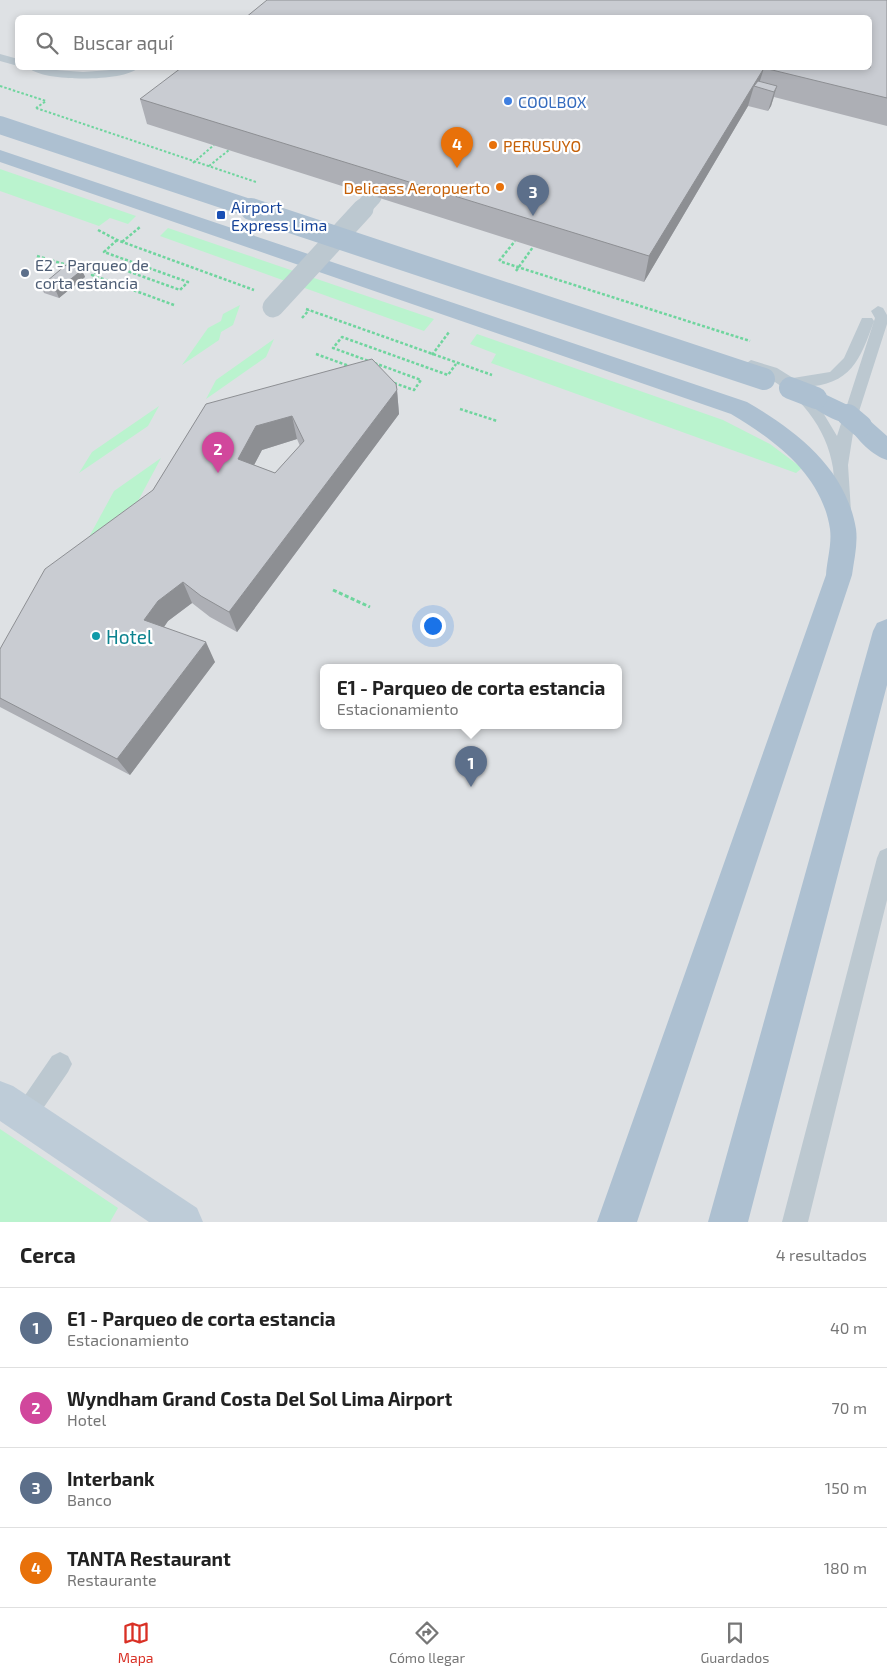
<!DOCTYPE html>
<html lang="es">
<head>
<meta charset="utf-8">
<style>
  :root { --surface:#fff; --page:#f6f6f6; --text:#222; --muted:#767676; --line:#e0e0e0; --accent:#d93025 }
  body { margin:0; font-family:"Exo 2",sans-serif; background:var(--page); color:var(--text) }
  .you { position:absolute; left:432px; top:625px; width:18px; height:18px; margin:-12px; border:4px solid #fff; border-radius:50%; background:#1a73e8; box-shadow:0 0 0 8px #1a73e833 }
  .badge { display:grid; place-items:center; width:32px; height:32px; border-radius:50%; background:var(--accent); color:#fff; font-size:16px; font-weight:700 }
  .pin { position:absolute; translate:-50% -41px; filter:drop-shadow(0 1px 2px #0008) }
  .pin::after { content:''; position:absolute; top:26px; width:18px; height:15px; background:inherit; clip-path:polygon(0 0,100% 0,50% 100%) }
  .popup { position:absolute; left:320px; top:664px; width:302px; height:65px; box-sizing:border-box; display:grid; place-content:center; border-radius:8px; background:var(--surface); filter:drop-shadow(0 1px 4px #0005); font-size:16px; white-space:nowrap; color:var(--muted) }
  .popup b { font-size:19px; color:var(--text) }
  .popup::after { content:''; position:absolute; left:50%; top:100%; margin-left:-10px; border:10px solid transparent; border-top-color:var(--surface) }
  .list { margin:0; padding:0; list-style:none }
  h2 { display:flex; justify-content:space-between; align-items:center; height:65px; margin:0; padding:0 20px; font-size:21px }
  h2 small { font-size:16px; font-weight:400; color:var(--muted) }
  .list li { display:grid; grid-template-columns:32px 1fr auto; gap:15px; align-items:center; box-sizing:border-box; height:80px; padding:0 20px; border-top:1px solid var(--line) }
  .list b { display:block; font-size:19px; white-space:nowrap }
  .list p { margin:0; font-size:16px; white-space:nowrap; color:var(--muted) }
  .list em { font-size:16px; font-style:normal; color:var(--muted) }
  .icon { flex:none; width:28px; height:28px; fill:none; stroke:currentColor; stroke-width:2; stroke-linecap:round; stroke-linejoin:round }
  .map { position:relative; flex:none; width:887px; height:1222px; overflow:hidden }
  .search { position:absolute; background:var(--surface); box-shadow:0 2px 8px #0003; left:15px; right:15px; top:15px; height:55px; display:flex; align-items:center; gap:12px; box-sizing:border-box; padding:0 18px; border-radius:8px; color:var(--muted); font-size:19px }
  .sheet { height:385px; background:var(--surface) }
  nav { display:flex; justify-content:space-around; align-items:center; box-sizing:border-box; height:70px; border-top:1px solid var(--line); background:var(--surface); font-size:14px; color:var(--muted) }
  nav a { display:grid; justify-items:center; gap:2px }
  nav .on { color:var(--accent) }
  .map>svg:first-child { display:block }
</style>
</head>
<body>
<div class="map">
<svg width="887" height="1222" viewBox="0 0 887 1222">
  <rect width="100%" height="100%" fill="#f2efef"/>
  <!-- airport -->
  <path fill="#dee1e4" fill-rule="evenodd" d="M 0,0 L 887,0 L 887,1222 L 0,1222 ZM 18,18 L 870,18 L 870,68 L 18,68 ZM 324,668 L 618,668 L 618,726 L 324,726 Z"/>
  <!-- green -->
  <path fill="#baf3ce" d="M 0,169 L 136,216 L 128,224 L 110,218 L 99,226 L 0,191 Z
    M 168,228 L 434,319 L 424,331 L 160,236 Z
    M 240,305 L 233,325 L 221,332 L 219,340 L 182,365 L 208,328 L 221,321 L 223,314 Z
    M 477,334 L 723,420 L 770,444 L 802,468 L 796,473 L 491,363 L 496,354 L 470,344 Z
    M 274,339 L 266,357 L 206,399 L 216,380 Z
    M 159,406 L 148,426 L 79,473 L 92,452 Z
    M 161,458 L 138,501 L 89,537 L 114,491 Z
    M 0,1129 L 118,1208 L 110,1222 L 0,1222 Z"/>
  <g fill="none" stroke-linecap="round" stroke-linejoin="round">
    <!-- path-far2 -->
    <path stroke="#6fd59e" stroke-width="2" stroke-dasharray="2.5 2" stroke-linecap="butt" d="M 0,86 L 46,101 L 36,108
      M 36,108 L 256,182
      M 209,166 L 229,150"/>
    <!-- path-far1 -->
    <path stroke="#6fd59e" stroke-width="2.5" stroke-dasharray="3 2" stroke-linecap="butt" d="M 98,230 L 117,240 L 254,290
      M 117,240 L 104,252 L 188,282 L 180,290 L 105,263 L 92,275 L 174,305
      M 122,242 L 140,227
      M 37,256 L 67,265
      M 499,261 L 515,241
      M 502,262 L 750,341
      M 306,309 L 492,375
      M 302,318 L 309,310
      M 316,354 L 349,366
      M 432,355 L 449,332
      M 394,383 L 414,390 L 421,380 L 333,348 L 342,337 L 448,375 L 456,364
      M 460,409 L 497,421"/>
    <!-- path -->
    <path stroke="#6fd59e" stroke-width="3" stroke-dasharray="4 2.5" stroke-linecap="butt" d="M 333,590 L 370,607"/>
    <!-- service -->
    <path fill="#bcc8d0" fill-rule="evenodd" d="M 0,54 L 18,59 L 18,66 L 0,61 Z
      M 29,68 L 83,72 L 138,68 C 124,82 43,82 29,68 Z
      M 878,306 L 883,308 L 887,315 L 887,324 L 854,427 L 848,465 L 851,511 L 849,516 L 843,517 L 837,516 L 835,511 C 834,497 835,482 833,468 C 826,422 790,382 746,369 L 744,365 L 751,360 L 777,368 L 793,378 L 830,372 L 844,358 L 862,318 L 872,318 L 874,321 C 860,360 851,385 804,387 L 819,406 L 837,436 L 875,318 L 871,311 Z
      M 887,848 L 887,900 L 808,1222 L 782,1222 L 877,858 L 880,851 Z
      M 60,1052 L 68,1056 L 72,1064 L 68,1072 L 33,1123 L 25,1127 L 17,1123 L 13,1115 L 17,1107 L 52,1056 Z"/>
    <!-- secondary -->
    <path fill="#beccd8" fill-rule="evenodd" d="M 0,1081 L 13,1086 L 197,1208 L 203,1222 L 149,1222 L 0,1121 Z"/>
    <!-- primary -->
    <path fill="#adc0d1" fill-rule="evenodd" d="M 0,150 L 747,402 C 797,431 846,469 856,529 C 858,544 854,560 852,575 L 637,1222 L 597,1222 L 826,575 C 827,560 832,544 830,529 C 822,475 775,440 731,414 L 0,162 Z
      M 816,390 L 856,409 L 860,415 L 858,418 L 869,420 L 887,436 L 887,460 C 873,456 856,439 849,426 L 851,423 C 838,424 811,409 804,398 L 808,392 Z
      M 887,619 L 887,685 L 748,1222 L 708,1222 L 873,631 L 877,623 Z"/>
    <!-- path-bridge-far1 -->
    <path stroke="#6fd59e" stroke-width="2" stroke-dasharray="2.5 2" stroke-linecap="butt" d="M 193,163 L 214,145"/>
    <!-- path-bridge -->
    <path stroke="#6fd59e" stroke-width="2.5" stroke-dasharray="3 2" stroke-linecap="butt" d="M 516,271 L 533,247"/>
    <!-- pedestrian-bridge-far1 -->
    <path stroke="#bcc8d0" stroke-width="17" d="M 361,210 L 373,197"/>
    <!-- pedestrian-bridge -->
    <path stroke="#bcc8d0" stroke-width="21" d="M 273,307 L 363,209"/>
    <!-- primary-bridge-far1 -->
    <path stroke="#adc0d1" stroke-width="18" d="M 0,125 L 255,210"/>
    <!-- primary-bridge -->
    <path stroke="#adc0d1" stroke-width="22" d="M 251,209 L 764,379
      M 790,388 L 816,398
      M 848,415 L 861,426"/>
  </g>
  <!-- wall -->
  <path fill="#adafb5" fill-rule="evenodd" d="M 887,0 L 887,126 L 774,97 L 771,106 L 768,111 L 748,106 L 644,282 L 147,124 L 140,99 Z
    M 82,270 L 85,277 L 59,298 L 44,293 L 41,286 Z
    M 397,390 L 399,414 L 237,632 L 210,617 L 192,603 L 168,621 L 164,627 L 215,662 L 130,775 L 0,707 L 0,649 L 153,490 L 206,404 ZM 297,439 L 300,446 L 275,473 L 254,465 L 262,450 Z"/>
  <!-- shaded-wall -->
  <path fill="#8d8f93" d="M 764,68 L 758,87 L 754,86 L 748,106 L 644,282 L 649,256 Z
    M 777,86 L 771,106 L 768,111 L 774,92 Z
    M 82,270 L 85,277 L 59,298 L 56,291 Z
    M 397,390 L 399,414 L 237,632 L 229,612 Z
    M 292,416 L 297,439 L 262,450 L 245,482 L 238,459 L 256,426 Z
    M 183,582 L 192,603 L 168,621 L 155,640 L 144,620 L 158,601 Z
    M 206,642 L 215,662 L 130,775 L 117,759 Z"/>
  <!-- building -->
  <path fill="#c9ccd2" stroke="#8d8f93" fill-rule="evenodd" d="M 267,0 L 887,0 L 887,98 L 764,68 L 870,68 L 870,18 L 245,18 Z
    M 181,68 L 764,68 L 649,256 L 140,99 Z
    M 758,81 L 777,86 L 774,92 L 754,86 Z
    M 66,265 L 82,270 L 56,291 L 41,286 Z
    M 372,359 L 396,384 L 397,390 L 229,612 L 201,596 L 183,582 L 158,601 L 144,620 L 206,642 L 117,759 L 0,698 L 0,649 L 45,569 L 153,490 L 206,404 ZM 292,416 L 304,441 L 275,473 L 238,459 L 256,426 Z"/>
  <!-- markers -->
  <circle fill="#3f7fe0" stroke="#fff" stroke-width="2" cx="508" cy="101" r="5"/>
  <g fill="#e8710a" stroke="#fff" stroke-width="2">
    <circle cx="493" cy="145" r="5"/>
    <circle cx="500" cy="187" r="5"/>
  </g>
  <rect fill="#1a4fb4" stroke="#fff" stroke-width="2" x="216" y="210" width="10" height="10" rx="2.5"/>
  <circle fill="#5c6f8a" stroke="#fff" stroke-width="2" cx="25" cy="273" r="5"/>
  <circle fill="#0f9aa8" stroke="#fff" stroke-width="2" cx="96" cy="636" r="5"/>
  <g text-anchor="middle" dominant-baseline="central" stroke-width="4.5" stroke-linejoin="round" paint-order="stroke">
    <!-- far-shop labels -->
    <g font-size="16" fill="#366cbe" stroke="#fff" text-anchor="start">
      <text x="518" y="101">COOLBOX</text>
    </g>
    <!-- far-food labels -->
    <g font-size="16" fill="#c56008" stroke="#fff" text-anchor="start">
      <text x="503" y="145">PERUSUYO</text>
      <text x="490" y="187" text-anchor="end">Delicass Aeropuerto</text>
    </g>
    <!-- far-transit labels -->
    <g font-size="16" fill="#164399" stroke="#fff" text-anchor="start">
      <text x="231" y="206">Airport<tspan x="231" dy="18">Express Lima</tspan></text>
    </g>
    <!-- far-service labels -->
    <g font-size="16" fill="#4e5e75" stroke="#fff" text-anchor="start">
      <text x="35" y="264">E2 - Parqueo de<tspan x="35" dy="18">corta estancia</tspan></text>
    </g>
    <!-- culture labels -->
    <g font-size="19" fill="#0d838f" stroke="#fff" text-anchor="start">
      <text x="106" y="636">Hotel</text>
    </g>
  </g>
</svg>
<div class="you"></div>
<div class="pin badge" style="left:471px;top:787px;background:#5c6f8a">1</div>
<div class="popup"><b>E1 - Parqueo de corta estancia</b>Estacionamiento</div>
<div class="pin badge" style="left:218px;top:473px;background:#d1479c">2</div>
<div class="pin badge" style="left:533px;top:216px;background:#5c6f8a">3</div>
<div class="pin badge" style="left:457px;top:168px;background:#e8710a">4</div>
<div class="search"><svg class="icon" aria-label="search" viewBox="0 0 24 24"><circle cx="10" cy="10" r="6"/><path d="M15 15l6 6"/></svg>Buscar aquí</div>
</div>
<section class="sheet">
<h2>Cerca<small>4 resultados</small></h2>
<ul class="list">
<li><span class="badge" style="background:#5c6f8a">1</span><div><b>E1 - Parqueo de corta estancia</b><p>Estacionamiento</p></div><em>40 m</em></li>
<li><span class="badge" style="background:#d1479c">2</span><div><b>Wyndham Grand Costa Del Sol Lima Airport</b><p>Hotel</p></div><em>70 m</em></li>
<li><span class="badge" style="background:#5c6f8a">3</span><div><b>Interbank</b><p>Banco</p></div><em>150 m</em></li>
<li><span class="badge" style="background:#e8710a">4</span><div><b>TANTA Restaurant</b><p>Restaurante</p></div><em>180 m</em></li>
</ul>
</section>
<nav>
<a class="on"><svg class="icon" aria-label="map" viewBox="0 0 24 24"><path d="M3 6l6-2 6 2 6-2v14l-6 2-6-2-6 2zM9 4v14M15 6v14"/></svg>Mapa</a>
<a><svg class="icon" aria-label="directions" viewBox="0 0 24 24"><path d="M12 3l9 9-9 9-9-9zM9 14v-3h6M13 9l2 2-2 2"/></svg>Cómo llegar</a>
<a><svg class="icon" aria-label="saved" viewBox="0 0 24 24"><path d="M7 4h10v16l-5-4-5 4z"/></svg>Guardados</a>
</nav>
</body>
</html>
